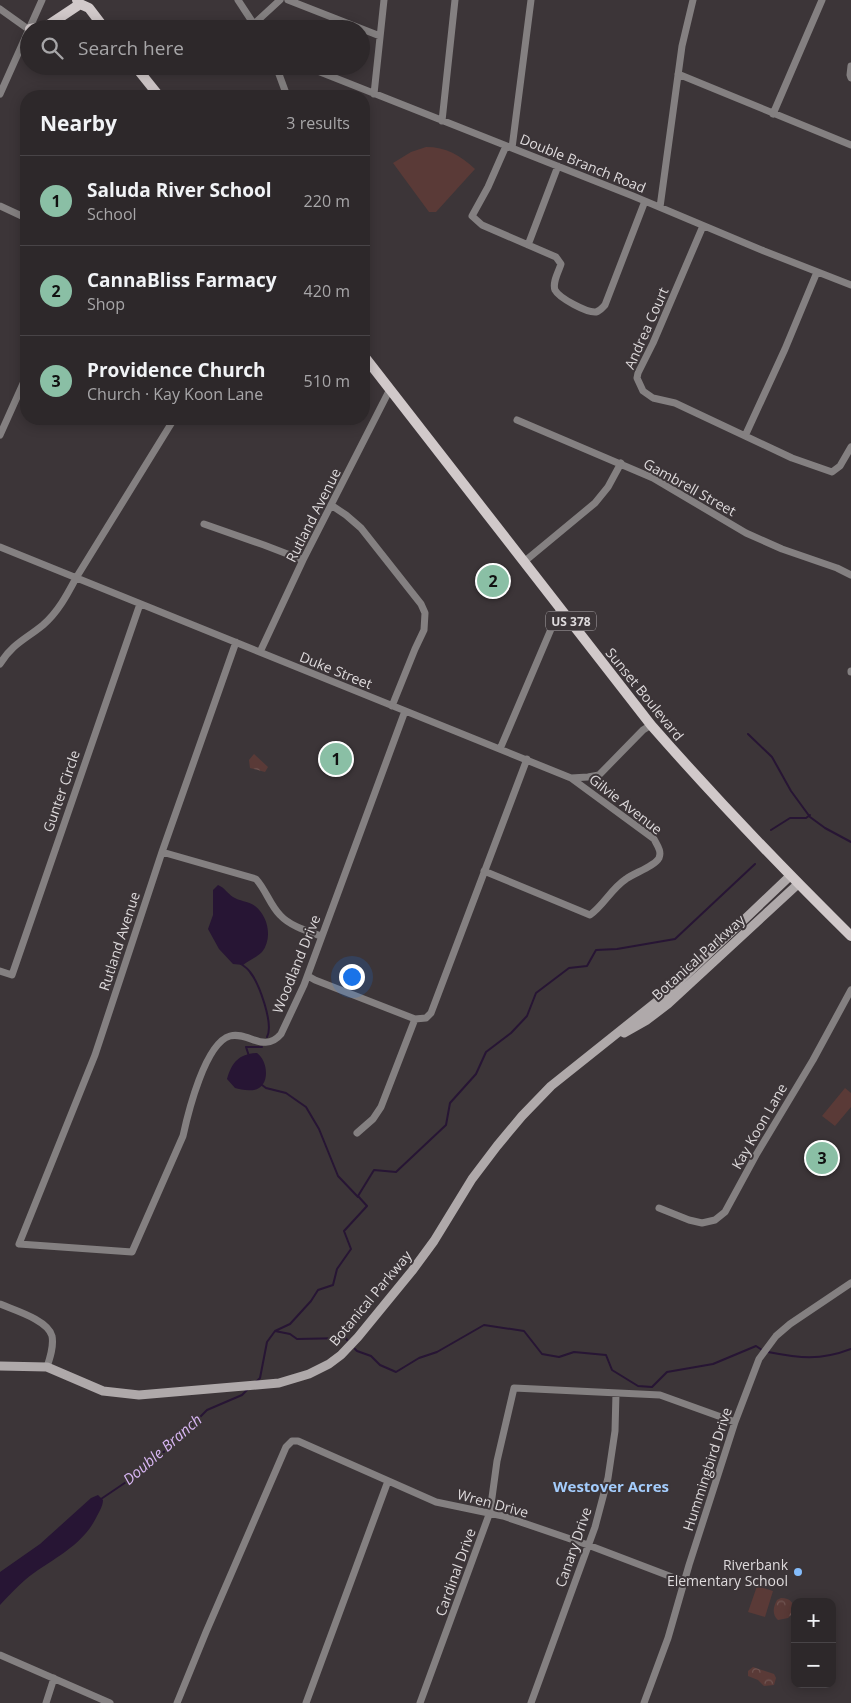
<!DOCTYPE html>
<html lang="en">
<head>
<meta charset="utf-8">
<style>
  :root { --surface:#2d282a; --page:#393436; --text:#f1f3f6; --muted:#a7a6a8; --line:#484447; --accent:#8abfa5 }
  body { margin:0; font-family:"Open Sans",sans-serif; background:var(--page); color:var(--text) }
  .controls { position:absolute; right:15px; bottom:15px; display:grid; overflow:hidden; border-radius:10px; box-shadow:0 2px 12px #0003 }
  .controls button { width:45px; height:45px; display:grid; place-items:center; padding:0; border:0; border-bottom:1px solid var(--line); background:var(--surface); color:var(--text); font:25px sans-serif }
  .you { position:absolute; left:351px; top:976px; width:18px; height:18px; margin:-12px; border:4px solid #fff; border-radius:50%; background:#1a73e8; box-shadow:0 0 0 8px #1a73e833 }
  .badge { display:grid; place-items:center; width:32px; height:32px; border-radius:50%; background:var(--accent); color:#111; font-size:16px; font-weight:700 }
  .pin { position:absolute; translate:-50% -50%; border:2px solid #fff; box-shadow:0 1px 5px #0006 }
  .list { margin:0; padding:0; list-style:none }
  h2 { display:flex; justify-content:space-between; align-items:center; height:65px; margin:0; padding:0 20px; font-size:21px }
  h2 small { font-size:16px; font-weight:400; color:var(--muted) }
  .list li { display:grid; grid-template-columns:32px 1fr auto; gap:15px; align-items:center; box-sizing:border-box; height:90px; padding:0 20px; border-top:1px solid var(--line) }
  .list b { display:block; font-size:19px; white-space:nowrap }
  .list p { margin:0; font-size:16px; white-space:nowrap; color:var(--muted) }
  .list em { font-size:16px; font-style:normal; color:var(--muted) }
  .icon { flex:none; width:28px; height:28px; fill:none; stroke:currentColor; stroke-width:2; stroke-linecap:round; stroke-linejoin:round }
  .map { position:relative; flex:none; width:851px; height:1703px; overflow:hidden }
  .search { position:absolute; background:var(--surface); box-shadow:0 2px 12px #0003; left:20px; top:20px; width:350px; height:55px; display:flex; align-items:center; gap:12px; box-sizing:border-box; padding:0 18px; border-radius:28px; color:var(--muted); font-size:19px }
  .panel { position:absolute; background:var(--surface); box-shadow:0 2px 12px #0003; left:20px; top:90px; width:350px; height:335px; border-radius:20px }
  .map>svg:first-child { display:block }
</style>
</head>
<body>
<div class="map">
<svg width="851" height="1703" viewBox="0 0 851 1703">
  <defs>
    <pattern id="park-crowns" width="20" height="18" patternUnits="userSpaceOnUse" patternTransform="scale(1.25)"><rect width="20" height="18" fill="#5a3a37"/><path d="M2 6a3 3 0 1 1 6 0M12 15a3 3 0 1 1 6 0" fill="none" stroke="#715653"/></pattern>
  </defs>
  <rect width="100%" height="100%" fill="#3c3538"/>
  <!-- park -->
  <path fill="url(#park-crowns)" d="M 254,754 L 268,767 L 265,772 L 250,768 L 249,760 Z
    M 781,1598 C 791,1598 794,1603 794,1612 L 788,1618 L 778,1620 C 772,1615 773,1607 777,1600 Z
    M 753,1667 L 774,1674 L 776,1678 L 774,1685 L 764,1686 L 758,1680 L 748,1676 L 748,1671 Z"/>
  <!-- pitch -->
  <path fill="#5a3a37" d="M 426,147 C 446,147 460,155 475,169 L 436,212 L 429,212 L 393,163 L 411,152 Z
    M 845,1088 L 851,1093 L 851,1107 L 835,1126 L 822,1116 Z
    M 757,1586 L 773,1591 L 765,1617 L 748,1612 Z"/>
  <!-- water -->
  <path fill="#271534" d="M 218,885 C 225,888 227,893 233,897 C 239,901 248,901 255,906 C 268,916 273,938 262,952 C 256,958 249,960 243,965 L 233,964 L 219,949 L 208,929 L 213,915 L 213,890 Z
    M 257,1053 C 267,1060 270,1081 259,1088 C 253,1092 241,1090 235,1088 L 227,1079 C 232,1062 239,1054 257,1053 Z
    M 98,1495 L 103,1500 C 103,1506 99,1512 96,1518 C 81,1548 49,1560 25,1580 C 16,1588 8,1596 0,1605 L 0,1572 L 40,1544 L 91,1498 Z"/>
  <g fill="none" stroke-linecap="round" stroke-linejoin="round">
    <!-- stream -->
    <path stroke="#271534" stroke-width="2" d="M 748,734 L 772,757 L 791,791 L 810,817 L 825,828 L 851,842
      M 771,830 L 790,818 L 806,818 L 810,815
      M 241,964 C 244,966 248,969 250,972 C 259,983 274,1024 267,1037
      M 249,1056 L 246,1047 L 262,1047
      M 262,1085 L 266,1088 L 286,1093 L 306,1107 L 319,1129 L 338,1176 L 358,1197
      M 367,1206 L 358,1196 L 374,1170 L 396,1172 L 446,1125 L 450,1103 L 476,1074 L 486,1052 L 511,1033 L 527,1016 L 536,993 L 569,968 L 587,966 L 596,950 L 617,949 L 675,939 L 755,864
      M 275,1331 L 290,1334 L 297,1339 L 346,1338 L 347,1340
      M 355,1349 L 357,1351 L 371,1356 L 380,1365 L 396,1372 L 419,1358 L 437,1352 L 484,1325 L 524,1331 L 542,1354 L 559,1357 L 574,1352 L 606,1355 L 612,1370 L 638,1386 L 652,1387 L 667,1372 L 713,1364 L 756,1346 L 762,1350
      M 768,1352 C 799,1358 820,1361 851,1349
      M 257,1381 L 260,1378 L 267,1342 L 275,1331 L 290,1324 L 311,1301 L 318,1290 L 333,1285 L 337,1269 L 351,1249 L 344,1231 L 367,1206
      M 101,1499 L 138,1474 L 173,1444 L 207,1410 L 242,1395 L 248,1389"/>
    <!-- street -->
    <path stroke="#848081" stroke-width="7" d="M 238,0 L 257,29
      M 288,0 L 380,36
      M 0,9 L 28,29
      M 255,23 L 280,0
      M 276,66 L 287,96
      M 305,66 L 633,196 L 764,251 L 851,285
      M 851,66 L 850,75 L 851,78
      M 678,74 L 851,145
      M 0,94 L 42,0
      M 374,94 L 384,0
      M 773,114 L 822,0
      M 442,121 L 455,0
      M 506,146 L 488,187 L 472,216 L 482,225 L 556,257 L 561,264 C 559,271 552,282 555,290 C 559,298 587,313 596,312 C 600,311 602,308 605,305 L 645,201
      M 512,148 L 531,0
      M 0,206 L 26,218
      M 660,207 L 682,46 L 693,0
      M 703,226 L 653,343 L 638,373 L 637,378 L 643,391 L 653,398 L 675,403 L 792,458 L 832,472 L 840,466 L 851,447
      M 528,245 L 558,166
      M 517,420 L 653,478 L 746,533 L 782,549 L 837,568 L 851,575
      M 0,435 L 26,377
      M 745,436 L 785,349 L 817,272
      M 331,505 L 346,515 L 361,528 L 421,604 L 425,613 L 424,630 L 415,649 L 392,706
      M 204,524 L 264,545 L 303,560
      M 0,547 L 571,778 L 588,777 L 599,775 L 643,730 L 651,725
      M 525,561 L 595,503 L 608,487 L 621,463
      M 236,642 L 162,852 L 95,1055 L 19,1244 L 132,1252 L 183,1136 C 188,1113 205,1043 230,1036 C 248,1031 264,1054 281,1034 L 304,985 L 405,711
      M 260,652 L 303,560 L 390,389
      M 0,664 C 12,644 26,639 43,625 C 58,612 67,595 76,578 L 174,419
      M 851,672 L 851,671
      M 500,749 L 560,608
      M 162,852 L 256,879 C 266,890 270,905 280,915 C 290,926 307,931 321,936
      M 484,871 L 590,915 C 604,905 611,889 626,879 C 634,873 655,866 659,858 C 662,851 657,845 654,839 L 571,778
      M 0,971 L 12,975 L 140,604
      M 308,976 L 315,980 L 415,1019 L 426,1018 L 431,1013 L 527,759
      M 357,1133 L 373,1119 L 381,1107 L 415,1019
      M 659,1208 L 689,1220 L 702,1223 L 715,1220 L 725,1212 L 756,1155 L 813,1060 L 851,990
      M 0,1304 C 14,1310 48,1320 52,1336 C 54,1346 50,1358 47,1367
      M 0,1655 L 110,1703
      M 46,1703 L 54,1678
      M 177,1703 L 206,1632 L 286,1447 L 292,1441 L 298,1441 L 436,1502 L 503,1516 L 588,1545 L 685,1582
      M 306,1703 L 388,1481
      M 420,1703 L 490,1512 L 497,1461 L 514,1388 L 660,1395 L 735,1422
      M 531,1703 L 595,1527 L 608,1478 L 615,1431 L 616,1393
      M 644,1703 L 668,1638 L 689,1565 L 735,1422 L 759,1359 L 776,1336 L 790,1324 L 851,1283"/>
    <!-- secondary -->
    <path stroke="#afa9aa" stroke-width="9" d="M 624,1033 L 647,1020 L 668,1004 L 798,884
      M 0,1366 L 47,1367 L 103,1391 L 139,1395 L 279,1383 L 309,1374 L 329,1364 L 341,1355 L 358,1337 L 412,1271 L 434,1241 L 472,1179 L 497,1146 L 522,1116 L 551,1086 L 665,995 L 790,876"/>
    <!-- primary -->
    <path stroke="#d1c9ca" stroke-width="10" d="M 77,0 L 80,4 L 89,8 L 105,29
      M 30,29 L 47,26 L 80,4
      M 135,66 L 159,96
      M 364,356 L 651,725 C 715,798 782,868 851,936"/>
  </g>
  <!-- markers -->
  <circle fill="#84bcfb" stroke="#3c3538" stroke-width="2" cx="798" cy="1572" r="5"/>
  <g text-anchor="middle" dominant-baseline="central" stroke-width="4" stroke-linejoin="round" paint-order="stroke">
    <!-- shield labels -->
    <rect fill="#3c3538" stroke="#ada8ab" stroke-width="1" x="546" y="611.5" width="50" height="19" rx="4"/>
    <g font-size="12" font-weight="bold" fill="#dedadc">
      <text x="571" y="621">US 378</text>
    </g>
    <!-- street labels -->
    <g font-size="14" fill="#dedadc" stroke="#3c3538">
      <text transform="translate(583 163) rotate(22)">Double Branch Road</text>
      <text transform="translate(646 328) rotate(-66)">Andrea Court</text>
      <text transform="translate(690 487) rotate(29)">Gambrell Street</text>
      <text transform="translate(313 515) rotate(-63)">Rutland Avenue</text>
      <text transform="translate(336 670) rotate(22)">Duke Street</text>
      <text transform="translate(645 694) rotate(51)">Sunset Boulevard</text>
      <text transform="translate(61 791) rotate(-71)">Gunter Circle</text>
      <text transform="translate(626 804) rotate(38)">Gilvie Avenue</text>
      <text transform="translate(119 941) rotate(-72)">Rutland Avenue</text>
      <text transform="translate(698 957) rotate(-42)">Botanical Parkway</text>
      <text transform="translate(296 964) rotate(-68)">Woodland Drive</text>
      <text transform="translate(759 1126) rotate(-60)">Kay Koon Lane</text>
      <text transform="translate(370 1298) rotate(-50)">Botanical Parkway</text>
      <text transform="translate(707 1469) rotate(-72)">Hummingbird Drive</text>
      <text transform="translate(493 1503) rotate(15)">Wren Drive</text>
      <text transform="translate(573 1547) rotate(-71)">Canary Drive</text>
      <text transform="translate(455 1572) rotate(-70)">Cardinal Drive</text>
    </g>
    <!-- poi labels -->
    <g font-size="14" fill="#dedadc" stroke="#3c3538" text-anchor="end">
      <text x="788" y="1564">Riverbank<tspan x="788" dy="16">Elementary School</tspan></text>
    </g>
    <!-- water labels -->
    <g font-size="15" font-style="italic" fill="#d8b6f3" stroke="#3c3538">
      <text transform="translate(162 1449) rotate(-41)">Double Branch</text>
    </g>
    <!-- neighbourhood labels -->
    <g font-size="15" font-weight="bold" fill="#a4cdfd" stroke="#3c3538">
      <text x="611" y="1486">Westover Acres</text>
    </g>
  </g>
</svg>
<div class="controls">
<button>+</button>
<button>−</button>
</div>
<div class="you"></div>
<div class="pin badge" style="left:336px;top:759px">1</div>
<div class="pin badge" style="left:493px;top:581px">2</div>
<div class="pin badge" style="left:822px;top:1158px">3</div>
<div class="search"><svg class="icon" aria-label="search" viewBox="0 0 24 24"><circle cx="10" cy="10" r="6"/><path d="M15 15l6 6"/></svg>Search here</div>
<section class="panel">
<h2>Nearby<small>3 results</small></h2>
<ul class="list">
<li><span class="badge">1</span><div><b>Saluda River School</b><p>School</p></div><em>220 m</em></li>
<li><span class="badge">2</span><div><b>CannaBliss Farmacy</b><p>Shop</p></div><em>420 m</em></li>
<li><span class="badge">3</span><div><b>Providence Church</b><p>Church · Kay Koon Lane</p></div><em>510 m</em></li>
</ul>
</section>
</div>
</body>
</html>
